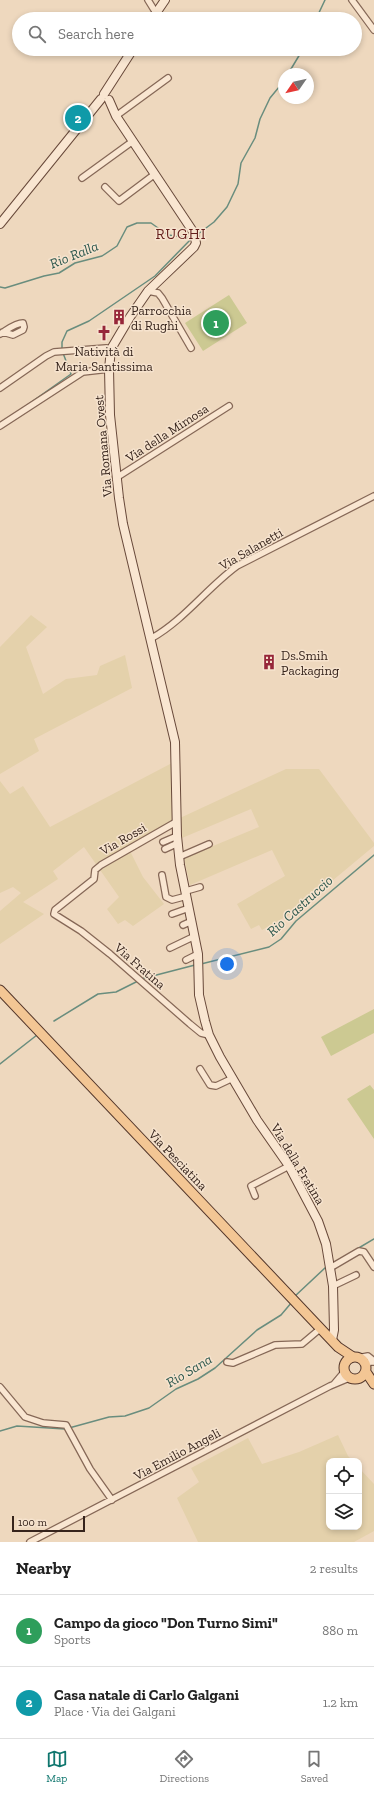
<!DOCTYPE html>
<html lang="en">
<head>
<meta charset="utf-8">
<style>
  :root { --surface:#fff; --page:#f2f2f2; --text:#222; --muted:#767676; --line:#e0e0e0; --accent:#0f766e }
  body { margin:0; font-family:"Zilla Slab",serif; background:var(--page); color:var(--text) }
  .controls { position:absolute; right:12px; bottom:12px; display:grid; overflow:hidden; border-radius:8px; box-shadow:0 2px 6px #0003 }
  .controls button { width:36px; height:36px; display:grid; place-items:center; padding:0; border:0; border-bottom:1px solid var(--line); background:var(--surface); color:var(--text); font:20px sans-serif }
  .compass { position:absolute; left:278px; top:68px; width:36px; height:36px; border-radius:50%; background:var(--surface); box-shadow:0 2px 6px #0003; rotate:236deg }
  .scale { position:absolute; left:12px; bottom:10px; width:73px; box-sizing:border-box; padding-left:4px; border:2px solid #36241c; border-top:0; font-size:11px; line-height:14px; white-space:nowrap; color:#36241c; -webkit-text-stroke:3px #f6e3ce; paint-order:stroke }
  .you { position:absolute; left:227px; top:964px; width:14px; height:14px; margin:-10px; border:3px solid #fff; border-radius:50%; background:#1a73e8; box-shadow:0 0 0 6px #1a73e833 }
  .badge { display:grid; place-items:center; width:26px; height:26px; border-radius:50%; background:var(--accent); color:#fff; font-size:13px; font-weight:700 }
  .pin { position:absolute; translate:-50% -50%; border:2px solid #fff; box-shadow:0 1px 4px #0006 }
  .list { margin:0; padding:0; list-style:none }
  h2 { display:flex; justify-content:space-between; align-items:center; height:52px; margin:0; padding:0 16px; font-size:17px }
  h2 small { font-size:13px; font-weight:400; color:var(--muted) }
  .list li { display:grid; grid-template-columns:26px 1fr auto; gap:12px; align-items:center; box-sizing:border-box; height:72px; padding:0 16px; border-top:1px solid var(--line) }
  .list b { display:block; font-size:15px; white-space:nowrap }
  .list p { margin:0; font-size:13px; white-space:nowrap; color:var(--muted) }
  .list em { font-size:13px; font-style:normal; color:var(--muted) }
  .icon { flex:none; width:22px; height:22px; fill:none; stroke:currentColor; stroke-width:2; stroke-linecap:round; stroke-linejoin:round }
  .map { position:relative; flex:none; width:374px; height:1542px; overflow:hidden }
  .search { position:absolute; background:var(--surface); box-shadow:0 2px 6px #0003; left:12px; right:12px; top:12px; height:44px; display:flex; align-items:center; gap:10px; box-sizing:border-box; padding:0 14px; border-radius:22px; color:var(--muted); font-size:15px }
  .sheet { height:196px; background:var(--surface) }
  nav { display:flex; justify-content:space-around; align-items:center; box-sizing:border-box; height:56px; border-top:1px solid var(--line); background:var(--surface); font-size:11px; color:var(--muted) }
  nav a { display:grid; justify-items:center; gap:2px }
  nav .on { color:var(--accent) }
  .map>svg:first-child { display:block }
</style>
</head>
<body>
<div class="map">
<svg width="374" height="1542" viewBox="0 0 374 1542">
  <rect width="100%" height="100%" fill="#eed8be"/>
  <!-- farmland -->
  <path fill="#e4d1ab" d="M 31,615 L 47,627 L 26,647 L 43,694 L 66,679 L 97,675 L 100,666 L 125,655 L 132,688 L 34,739 L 39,751 L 0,774 L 0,647 Z
    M 172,763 L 172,822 L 128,847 L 143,877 L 164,904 L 133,926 L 125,920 L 118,924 L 107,909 L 119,897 L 84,847 L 53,871 L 58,879 L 23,902 L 44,914 L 0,944 L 0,911 L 21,893 L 13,887 L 0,893 L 0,781 L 10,794 L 23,786 L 50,827 Z
    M 286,769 L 319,769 L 374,843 L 374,846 L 296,911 L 262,930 L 259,925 L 251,929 L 237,904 L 285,876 L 272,850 L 190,885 L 184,858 L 259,827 L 251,809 L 182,838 L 180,818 Z
    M 338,1435 L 348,1456 L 353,1461 L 329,1461 L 329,1527 L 359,1527 L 359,1468 L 374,1484 L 374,1531 L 354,1542 L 198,1542 L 177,1498 L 199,1482 L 191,1468 L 248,1438 L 262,1464 L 299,1452 Z"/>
  <!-- green -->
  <path fill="#ccc992" d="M 229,295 L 247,323 L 203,351 L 185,323 Z
    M 374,1009 L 374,1033 L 331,1056 L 321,1037 Z
    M 370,1085 L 374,1090 L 374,1139 L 347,1099 Z"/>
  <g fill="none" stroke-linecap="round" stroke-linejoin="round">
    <!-- stream -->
    <path stroke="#698d7e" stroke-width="1.5" d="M 316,19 L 325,0
      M 288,74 L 303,49
      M 198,234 L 214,222 L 227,207 L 238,184 L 241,163 L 255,138 L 260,119 L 270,98 L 284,81
      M 0,287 L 5,288 L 44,276 L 59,273 L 75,263 L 102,256 L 117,246 L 127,227 L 137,223 L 151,223 L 168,235 L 191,238
      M 62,349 L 62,342 L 67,331 L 89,321 L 155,276 L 192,238
      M 23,408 L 71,374 L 63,353
      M 201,964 L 269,947 L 281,939 L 296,921 L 374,855
      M 141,979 L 195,965
      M 54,1021 L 98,994 L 116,992 L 138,981
      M 0,1064 L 37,1035
      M 357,1249 L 374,1239
      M 333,1263 L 344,1257
      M 294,1297 L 326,1267
      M 69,1428 L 109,1417 L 125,1416 L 149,1408 L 176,1389 L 198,1379 L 215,1368 L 257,1330 L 281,1315 L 292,1302
      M 0,1431 L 17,1426 L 65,1429"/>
    <!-- street casing -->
    <g stroke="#866857" stroke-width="8">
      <path id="street" d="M 148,0 L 156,13
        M 352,0 L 374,30
        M 116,116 L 168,78
        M 82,178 L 133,141
        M 105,187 L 119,201 L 155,174
        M 148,291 L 158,293 L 162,298 L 191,348
        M 0,334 C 7,330 15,323 23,323 L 24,327 L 23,330 L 13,335 L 3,332
        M 0,388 L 46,356 L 54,352 L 106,348 L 111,349
        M 0,426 L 83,372 L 109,369
        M 116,478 L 229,406
        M 152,638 C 184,620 207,588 237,566 L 374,496
        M 176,822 L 101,865 L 95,870 L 94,879 L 55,910 L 54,914 L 81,931 L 110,954 L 190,1024 L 201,1033 L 209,1035
        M 163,842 L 177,836
        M 165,849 L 178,843
        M 179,857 L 209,844
        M 162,875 L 166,897 L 172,900 L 187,896
        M 186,891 L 200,887
        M 172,914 L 189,908
        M 183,925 L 192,921
        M 170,948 L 195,936
        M 186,960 L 198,954
        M 200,1069 L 210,1085 L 216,1086 L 233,1078
        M 255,1196 L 251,1186 L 289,1166
        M 330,1268 L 359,1251 L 364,1252 L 374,1267
        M 333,1286 L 356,1275
        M 358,1358 L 368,1356 L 374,1361
        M 227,1362 L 233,1363 L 275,1345 L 302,1344 L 321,1328
        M 366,1367 L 369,1362 L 374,1362
        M 334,1384 L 345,1371
        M 0,1387 L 25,1417 L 43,1423 L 66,1425 L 90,1469 L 112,1500
        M 30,1542 L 330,1386 L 349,1378"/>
    </g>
    <!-- secondary casing -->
    <g stroke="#68493a" stroke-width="10">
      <path id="secondary" d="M 152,19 L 165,0
        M 104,94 L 133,49
        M 109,100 L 116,116 L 194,233 L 196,243 L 194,247 L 148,291 L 130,317 L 111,349 L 109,369 L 110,415 L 119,498 L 123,524 L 175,742 L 177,836 L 180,865 L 198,954 L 199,995 L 205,1021 L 209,1035 L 220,1057 L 257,1120 L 289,1166 L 318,1221 L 326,1244 L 333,1286 L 334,1330 L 332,1340
        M 0,224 L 101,99"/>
    </g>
    <!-- primary casing -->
    <g stroke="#54372b" stroke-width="11">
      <path id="primary" d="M 0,990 L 338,1347 L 353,1357
        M344 1368a11 11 0 1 1 22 0a11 11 0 1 1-22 0Z
        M 366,1372 L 374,1384"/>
    </g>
    <!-- street -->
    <use href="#street" stroke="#f9e6d1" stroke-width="5.5"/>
    <!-- secondary -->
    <use href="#secondary" stroke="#f9e6d1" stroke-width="8"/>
    <!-- primary -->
    <use href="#primary" stroke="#f3c694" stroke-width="9"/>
  </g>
  <!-- icons -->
  <defs>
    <g id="building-bare" transform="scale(1.2)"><path d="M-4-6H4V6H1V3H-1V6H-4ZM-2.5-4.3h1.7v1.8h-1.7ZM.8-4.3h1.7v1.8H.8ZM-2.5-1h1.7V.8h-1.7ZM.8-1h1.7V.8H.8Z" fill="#962639" stroke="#f6e3ce" stroke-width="2.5" paint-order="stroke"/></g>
    <g id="church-bare" transform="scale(1.2)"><path d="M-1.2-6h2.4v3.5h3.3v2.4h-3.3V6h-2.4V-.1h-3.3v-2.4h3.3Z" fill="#962639" stroke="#f6e3ce" stroke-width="2.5" paint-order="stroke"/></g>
  </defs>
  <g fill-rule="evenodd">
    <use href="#building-bare" x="119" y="317"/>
    <use href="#church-bare" x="104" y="333"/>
    <use href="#building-bare" x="269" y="662"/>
  </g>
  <g text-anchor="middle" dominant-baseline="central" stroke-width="3" stroke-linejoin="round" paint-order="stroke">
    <!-- poi labels -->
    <g font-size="13" fill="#36241c" stroke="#f6e3ce" text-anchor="start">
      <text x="131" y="310">Parrocchia<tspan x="131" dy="15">di Rughi</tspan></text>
      <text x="104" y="351" text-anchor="middle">Natività di<tspan x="104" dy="15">Maria Santissima</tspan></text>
      <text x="281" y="655">Ds.Smih<tspan x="281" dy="15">Packaging</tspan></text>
    </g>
    <!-- street labels -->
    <g font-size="13" fill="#36241c" stroke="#f6e3ce">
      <text transform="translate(167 433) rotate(-33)">Via della Mimosa</text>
      <text transform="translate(103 446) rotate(-95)">Via Romana Ovest</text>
      <text transform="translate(251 549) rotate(-30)">Via Salanetti</text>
      <text transform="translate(123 839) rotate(-30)">Via Rossi</text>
      <text transform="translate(140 966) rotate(41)">Via Fratina</text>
      <text transform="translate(178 1160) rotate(46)">Via Pesciatina</text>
      <text transform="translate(298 1164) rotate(59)">Via della Fratina</text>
      <text transform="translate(177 1454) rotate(-28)">Via Emilio Angeli</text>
    </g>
    <!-- water labels -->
    <g font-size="14" font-style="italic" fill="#2a564c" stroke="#f6e3ce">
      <text transform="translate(74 255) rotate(-22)">Rio Ralla</text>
      <text transform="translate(300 906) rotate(-42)">Rio Castruccio</text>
      <text transform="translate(189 1371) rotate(-31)">Rio Sana</text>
    </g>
    <!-- quarter labels -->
    <g font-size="15" letter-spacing="1" fill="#631d1a" stroke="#f6e3ce">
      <text x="181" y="234">RUGHI</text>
    </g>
  </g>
</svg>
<div class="controls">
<button><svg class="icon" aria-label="locate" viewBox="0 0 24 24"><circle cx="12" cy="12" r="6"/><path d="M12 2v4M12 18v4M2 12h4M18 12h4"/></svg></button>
<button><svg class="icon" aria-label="layers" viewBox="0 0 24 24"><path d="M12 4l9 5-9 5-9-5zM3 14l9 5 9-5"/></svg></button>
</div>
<svg class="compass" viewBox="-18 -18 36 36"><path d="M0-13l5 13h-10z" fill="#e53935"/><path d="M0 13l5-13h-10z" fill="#767676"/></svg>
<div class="scale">100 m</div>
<div class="you"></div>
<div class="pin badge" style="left:216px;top:323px;background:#2e9e5b">1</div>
<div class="pin badge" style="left:78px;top:118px;background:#0f9aa8">2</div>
<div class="search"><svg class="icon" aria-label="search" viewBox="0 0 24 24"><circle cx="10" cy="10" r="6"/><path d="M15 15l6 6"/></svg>Search here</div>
</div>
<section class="sheet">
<h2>Nearby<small>2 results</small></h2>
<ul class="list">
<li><span class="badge" style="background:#2e9e5b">1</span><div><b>Campo da gioco &quot;Don Turno Simi&quot;</b><p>Sports</p></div><em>880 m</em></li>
<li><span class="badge" style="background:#0f9aa8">2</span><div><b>Casa natale di Carlo Galgani</b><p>Place · Via dei Galgani</p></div><em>1.2 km</em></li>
</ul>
</section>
<nav>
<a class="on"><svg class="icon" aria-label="map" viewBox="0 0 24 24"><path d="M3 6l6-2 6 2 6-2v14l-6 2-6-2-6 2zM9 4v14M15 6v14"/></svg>Map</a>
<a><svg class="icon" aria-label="directions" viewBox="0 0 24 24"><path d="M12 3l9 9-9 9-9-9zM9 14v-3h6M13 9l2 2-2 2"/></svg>Directions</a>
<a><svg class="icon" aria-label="saved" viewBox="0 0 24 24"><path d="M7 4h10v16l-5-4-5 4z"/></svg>Saved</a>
</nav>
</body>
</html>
